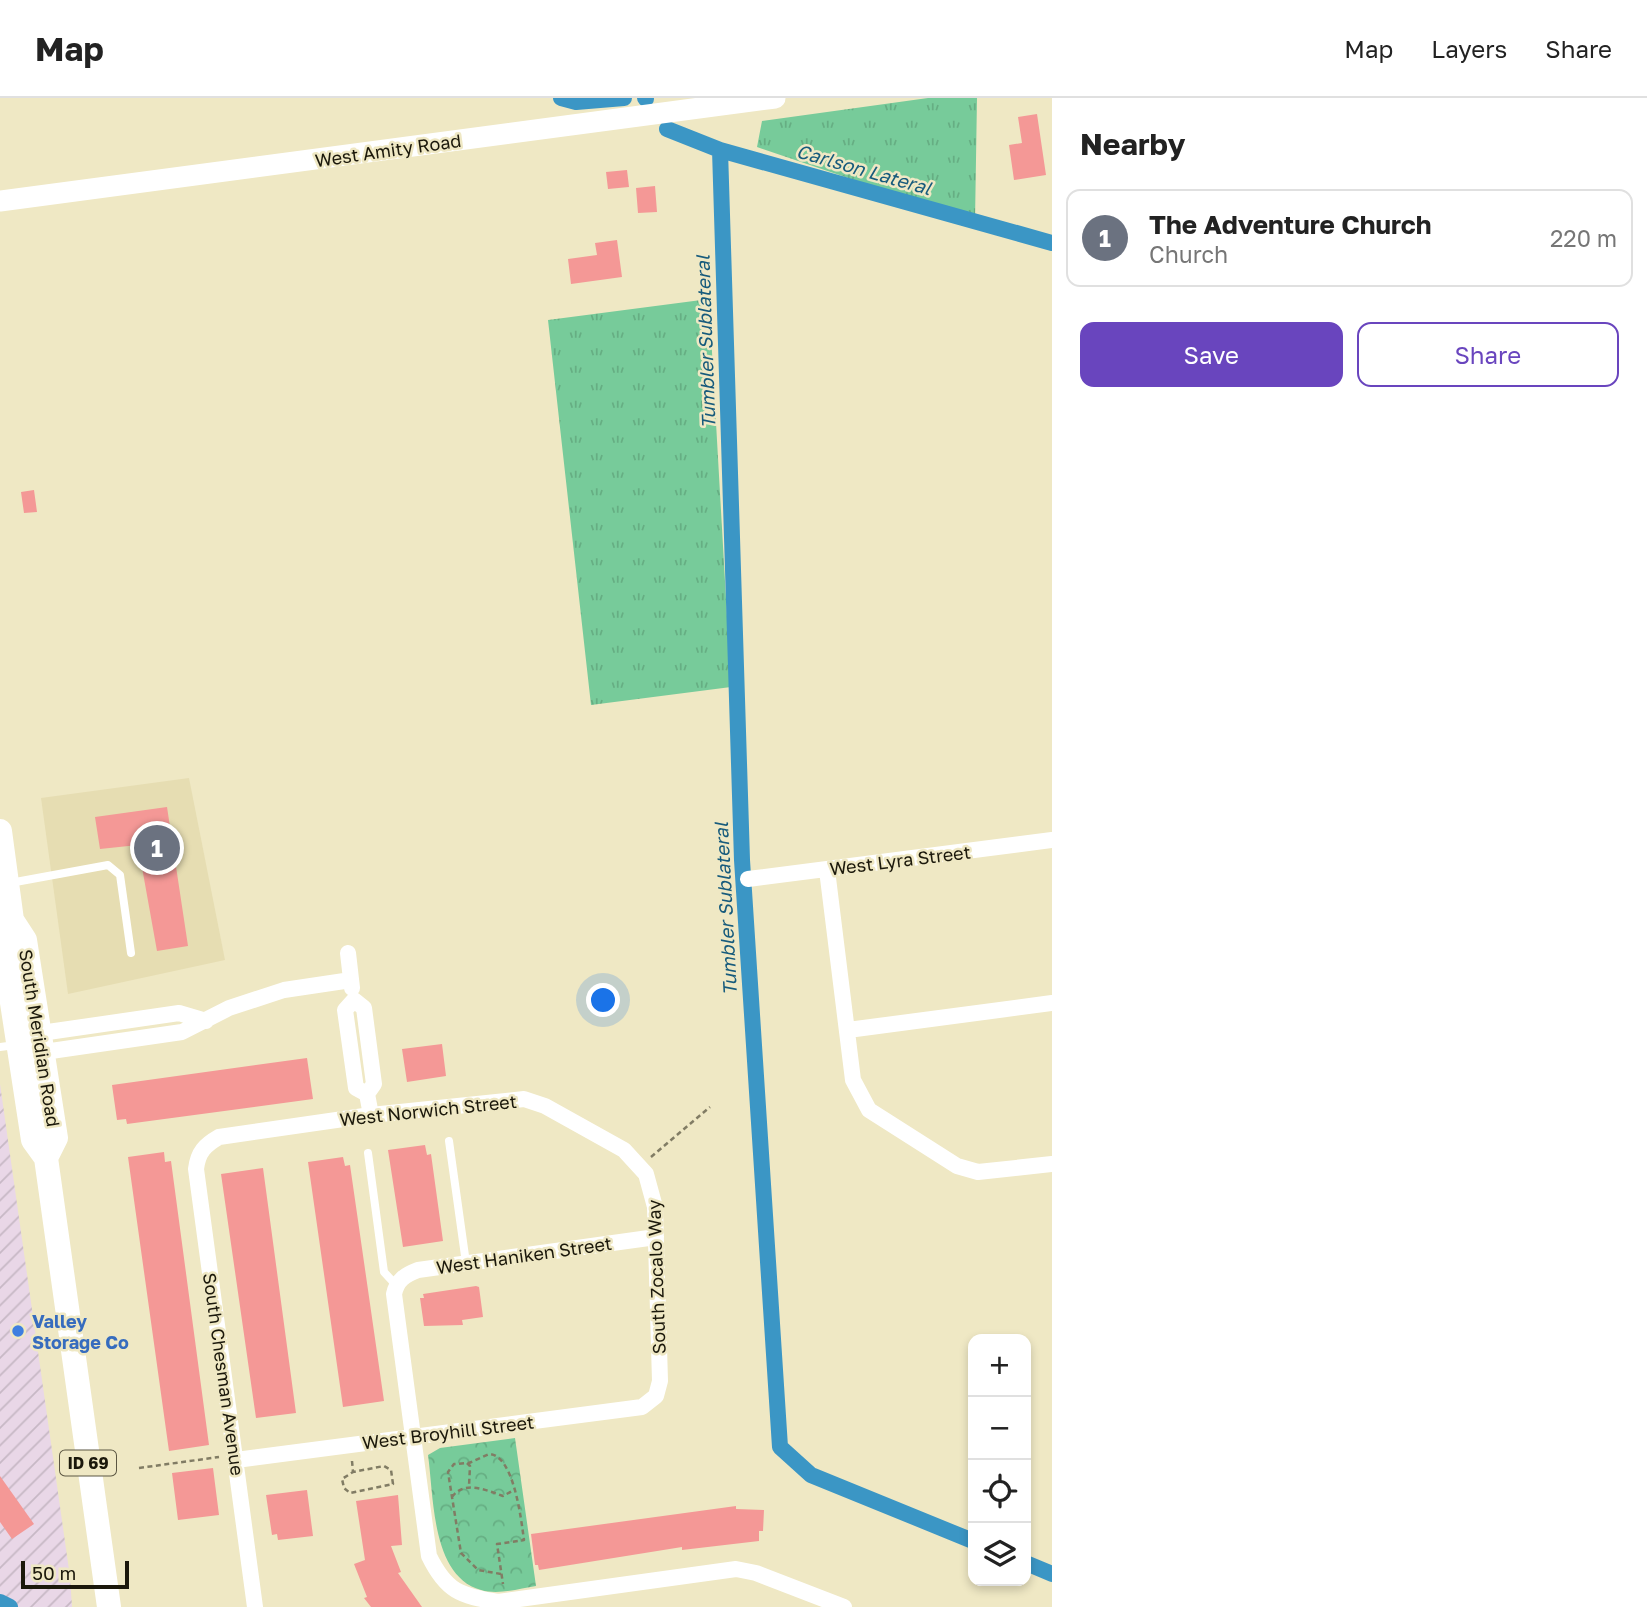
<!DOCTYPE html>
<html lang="en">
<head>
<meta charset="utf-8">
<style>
  :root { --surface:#fff; --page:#f6f6f6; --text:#222; --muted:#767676; --line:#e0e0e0; --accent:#6945be }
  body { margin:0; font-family:"Golos Text",sans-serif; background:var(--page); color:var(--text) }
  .controls { position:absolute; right:21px; bottom:21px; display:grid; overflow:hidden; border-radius:14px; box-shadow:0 4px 10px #0003 }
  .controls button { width:63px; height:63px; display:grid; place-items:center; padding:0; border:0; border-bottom:2px solid var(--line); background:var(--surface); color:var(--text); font:35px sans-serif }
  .scale { position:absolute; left:21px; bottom:18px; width:108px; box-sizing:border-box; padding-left:7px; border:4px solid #1b180b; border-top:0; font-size:19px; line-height:24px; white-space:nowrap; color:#1b180b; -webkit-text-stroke:5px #efe8c4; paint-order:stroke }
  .you { position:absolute; left:604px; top:903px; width:24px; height:24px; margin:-18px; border:5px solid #fff; border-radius:50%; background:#1a73e8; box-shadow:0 0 0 10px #1a73e833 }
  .badge { display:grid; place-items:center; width:46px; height:46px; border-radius:50%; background:var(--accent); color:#fff; font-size:23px; font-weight:700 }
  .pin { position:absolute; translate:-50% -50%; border:4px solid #fff; box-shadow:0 2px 7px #0006 }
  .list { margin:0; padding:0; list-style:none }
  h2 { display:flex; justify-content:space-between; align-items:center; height:91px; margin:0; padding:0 28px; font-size:30px }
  h2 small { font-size:23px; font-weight:400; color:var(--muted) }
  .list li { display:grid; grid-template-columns:46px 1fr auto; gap:21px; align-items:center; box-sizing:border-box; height:98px; margin:0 14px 14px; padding:0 14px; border:2px solid var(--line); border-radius:14px }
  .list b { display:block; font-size:26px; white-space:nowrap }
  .list p { margin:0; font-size:23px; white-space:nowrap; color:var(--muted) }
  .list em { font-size:23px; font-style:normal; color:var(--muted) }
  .actions { display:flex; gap:14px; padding:21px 28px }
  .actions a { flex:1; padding:16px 0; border:2px solid var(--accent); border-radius:14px; text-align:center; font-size:24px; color:var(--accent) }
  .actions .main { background:var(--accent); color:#fff }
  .icon { flex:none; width:38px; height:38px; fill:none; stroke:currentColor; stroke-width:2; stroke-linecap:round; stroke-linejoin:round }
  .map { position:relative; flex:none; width:1052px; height:1509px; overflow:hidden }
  header { display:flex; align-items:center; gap:42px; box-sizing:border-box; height:98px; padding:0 35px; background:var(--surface); border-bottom:2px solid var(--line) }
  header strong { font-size:33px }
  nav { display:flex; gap:38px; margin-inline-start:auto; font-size:24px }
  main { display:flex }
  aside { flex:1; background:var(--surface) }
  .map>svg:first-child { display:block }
</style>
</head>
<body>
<header>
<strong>Map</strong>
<nav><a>Map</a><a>Layers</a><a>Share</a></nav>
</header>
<main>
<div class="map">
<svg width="1052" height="1509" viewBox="0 0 1052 1509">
  <defs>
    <pattern id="industrial-furrows" width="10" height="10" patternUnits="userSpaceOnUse" patternTransform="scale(1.75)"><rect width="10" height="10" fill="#e9d7e7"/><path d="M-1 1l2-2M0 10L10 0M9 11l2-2" fill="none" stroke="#c7b8c5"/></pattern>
    <pattern id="grass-tufts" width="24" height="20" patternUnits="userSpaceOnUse" patternTransform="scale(1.75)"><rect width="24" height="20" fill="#77cb9a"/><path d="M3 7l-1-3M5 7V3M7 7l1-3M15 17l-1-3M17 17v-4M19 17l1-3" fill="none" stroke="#66ae83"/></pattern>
    <pattern id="park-crowns" width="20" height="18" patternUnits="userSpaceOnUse" patternTransform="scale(1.75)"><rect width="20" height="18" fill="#77cb9a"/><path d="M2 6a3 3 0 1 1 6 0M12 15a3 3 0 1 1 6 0" fill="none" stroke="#66ae83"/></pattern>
  </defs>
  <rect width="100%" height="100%" fill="#efe8c4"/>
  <!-- built -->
  <path fill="#e6ddb2" d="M 189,680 L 225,862 L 68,896 L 41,700 Z"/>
  <!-- industrial -->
  <path fill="url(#industrial-furrows)" d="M 0,986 L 70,1479 L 72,1509 L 0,1509 Z"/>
  <!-- grass -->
  <path fill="url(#grass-tufts)" d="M 928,0 L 977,0 L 975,123 L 757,49 L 762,23 Z
    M 709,201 L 731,589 L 591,607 L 548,222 Z"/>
  <!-- park -->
  <path fill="url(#park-crowns)" d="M 515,1340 L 536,1488 C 518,1491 498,1497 481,1492 C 431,1478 434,1399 428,1357 L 440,1350 Z"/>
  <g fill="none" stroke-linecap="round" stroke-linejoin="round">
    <!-- canal -->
    <path stroke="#3b96c5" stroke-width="16" d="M 561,0 L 576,4 L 624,0
      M 645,0 L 646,1
      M 667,31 L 720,52 L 1052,145
      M 720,52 L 742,762 L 780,1349 L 811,1377 L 973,1443
      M 1026,1465 L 1052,1476
      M 0,1504 L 10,1509"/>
  </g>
  <!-- building -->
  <path fill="#f49896" d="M 1037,16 L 1046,77 L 1014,82 L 1009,47 L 1022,45 L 1018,19 Z
    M 627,72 L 629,89 L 608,91 L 606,74 Z
    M 655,88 L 657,114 L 638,115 L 636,90 Z
    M 617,142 L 622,179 L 571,186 L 568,161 L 597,157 L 595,145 Z
    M 34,392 L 37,414 L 24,415 L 21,394 Z
    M 167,709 L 188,848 L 157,853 L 138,747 L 100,751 L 95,719 Z
    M 442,946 L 446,978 L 407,984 L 402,951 Z
    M 307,960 L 313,1001 L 127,1026 L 126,1021 L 117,1022 L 112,987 Z
    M 425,1047 L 427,1057 L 431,1056 L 443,1143 L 403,1149 L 388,1052 Z
    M 164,1054 L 165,1064 L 171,1063 L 209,1347 L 169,1353 L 128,1059 Z
    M 343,1059 L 345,1068 L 350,1067 L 384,1303 L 343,1309 L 308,1064 Z
    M 263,1070 L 296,1315 L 256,1320 L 221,1076 Z
    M 476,1188 L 479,1189 L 483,1219 L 462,1222 L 463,1227 L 424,1228 L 420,1200 L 424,1200 L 423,1196 Z
    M 213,1370 L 219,1417 L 178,1422 L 172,1375 Z
    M 0,1378 L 34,1426 L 12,1441 L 0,1424 Z
    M 307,1392 L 313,1438 L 278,1442 L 277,1436 L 272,1437 L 266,1397 Z
    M 398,1397 L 402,1447 L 391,1448 L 401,1474 L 398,1475 L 422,1509 L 371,1509 L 364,1500 L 367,1499 L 354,1466 L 365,1462 L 356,1403 Z
    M 736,1408 L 736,1411 L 764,1412 L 763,1433 L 759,1433 L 759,1443 L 682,1452 L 682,1449 L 539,1472 L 538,1467 L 535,1467 L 531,1436 Z"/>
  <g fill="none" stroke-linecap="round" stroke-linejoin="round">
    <!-- path -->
    <path stroke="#817c64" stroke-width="2.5" stroke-dasharray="5 3.5" stroke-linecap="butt" d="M 651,1059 L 710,1009
      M 352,1363 L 353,1374 L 342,1381 L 344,1390 L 350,1395 L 393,1386 L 391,1372 L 384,1368 L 353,1374
      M 467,1365 L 470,1368 L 469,1388
      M 139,1370 L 219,1359
      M 452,1399 C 464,1382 486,1392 503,1398 L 514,1392
      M 501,1476 L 478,1472 L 461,1455 L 448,1374 L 454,1366 L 469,1365 L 489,1356 C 514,1357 521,1421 524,1442 L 497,1446 L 503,1486"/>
    <!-- lane -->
    <path stroke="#fff" stroke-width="8" d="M 10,785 L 108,767 L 120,777 L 131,855
      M 0,949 L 15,947
      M 449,1043 L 466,1165
      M 368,1055 L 384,1174 L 396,1187"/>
    <!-- street -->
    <path stroke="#fff" stroke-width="16" d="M 827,772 L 853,982 L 869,1012 L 957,1068 L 978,1074 L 1052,1066
      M 748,781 L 1052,742
      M 348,855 L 352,890
      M 848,932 L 1052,905
      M 41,935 L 179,915 L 206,923
      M 44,954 L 182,934 L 229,910 L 284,892 L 351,882
      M 367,996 L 356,990 L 345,912 L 354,902 L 364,910 L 374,986 L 367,996 L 371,1017
      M 656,1139 L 418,1172 C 405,1177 397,1182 394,1196 L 429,1458 C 446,1493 460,1498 498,1504 L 736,1471 L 756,1475 L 844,1509
      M 236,1362 L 642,1309 L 656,1298 L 660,1283 L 655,1109 L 646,1076 L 624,1052 L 545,1008 L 524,1001 L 371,1017 L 219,1039 C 205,1047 198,1054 196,1071 L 255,1509"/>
    <!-- secondary -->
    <path stroke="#fff" stroke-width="21" d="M 0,103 L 775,0"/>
    <!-- primary -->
    <path stroke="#fff" stroke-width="24" d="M 0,733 L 12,822 L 25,842 L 56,1040 L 46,1060
      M 12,822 L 3,846 L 33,1042 L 46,1060 L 109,1509"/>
  </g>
  <!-- markers -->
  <circle fill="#3f7fe0" stroke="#efe8c4" stroke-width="2.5" cx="18" cy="1233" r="7"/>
  <g text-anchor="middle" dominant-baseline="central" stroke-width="5" stroke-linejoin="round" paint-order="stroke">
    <!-- shield labels -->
    <rect fill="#efe8c4" stroke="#5b5642" stroke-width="2" x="60" y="1352.5" width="56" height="25" rx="5"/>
    <g font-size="16" font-weight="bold" fill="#1b180b">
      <text x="88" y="1365">ID 69</text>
    </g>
    <!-- street labels -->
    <g font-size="18" fill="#1b180b" stroke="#efe8c4">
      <text transform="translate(388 52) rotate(-8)">West Amity Road</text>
      <text transform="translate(900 762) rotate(-7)">West Lyra Street</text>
      <text transform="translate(40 940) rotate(81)">South Meridian Road</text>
      <text transform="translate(428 1012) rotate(-6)">West Norwich Street</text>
      <text transform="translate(524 1157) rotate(-8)">West Haniken Street</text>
      <text transform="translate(656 1179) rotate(-92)">South Zocalo Way</text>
      <text transform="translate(224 1276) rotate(82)">South Chesman Avenue</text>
      <text transform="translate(448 1334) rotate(-7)">West Broyhill Street</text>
    </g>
    <!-- shop labels -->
    <g font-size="18" font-weight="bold" fill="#366cbe" stroke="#efe8c4" text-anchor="start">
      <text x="32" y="1223">Valley<tspan x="32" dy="21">Storage Co</tspan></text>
    </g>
    <!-- water labels -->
    <g font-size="19" font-style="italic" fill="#175b7c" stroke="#efe8c4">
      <text transform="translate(864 71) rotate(16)">Carlson Lateral</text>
      <text transform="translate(705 244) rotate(-92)">Tumbler Sublateral</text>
      <text transform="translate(725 811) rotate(-93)">Tumbler Sublateral</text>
    </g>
  </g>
</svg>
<div class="controls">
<button>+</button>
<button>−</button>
<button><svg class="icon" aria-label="locate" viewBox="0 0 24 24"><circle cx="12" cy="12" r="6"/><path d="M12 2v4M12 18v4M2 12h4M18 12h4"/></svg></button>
<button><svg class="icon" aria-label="layers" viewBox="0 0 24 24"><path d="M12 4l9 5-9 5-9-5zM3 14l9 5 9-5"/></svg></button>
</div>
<div class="scale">50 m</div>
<div class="you"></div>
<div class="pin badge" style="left:157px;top:750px;background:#6b7280">1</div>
</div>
<aside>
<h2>Nearby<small></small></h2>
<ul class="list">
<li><span class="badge" style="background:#6b7280">1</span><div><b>The Adventure Church</b><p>Church</p></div><em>220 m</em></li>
</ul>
<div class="actions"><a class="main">Save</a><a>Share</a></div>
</aside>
</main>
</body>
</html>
